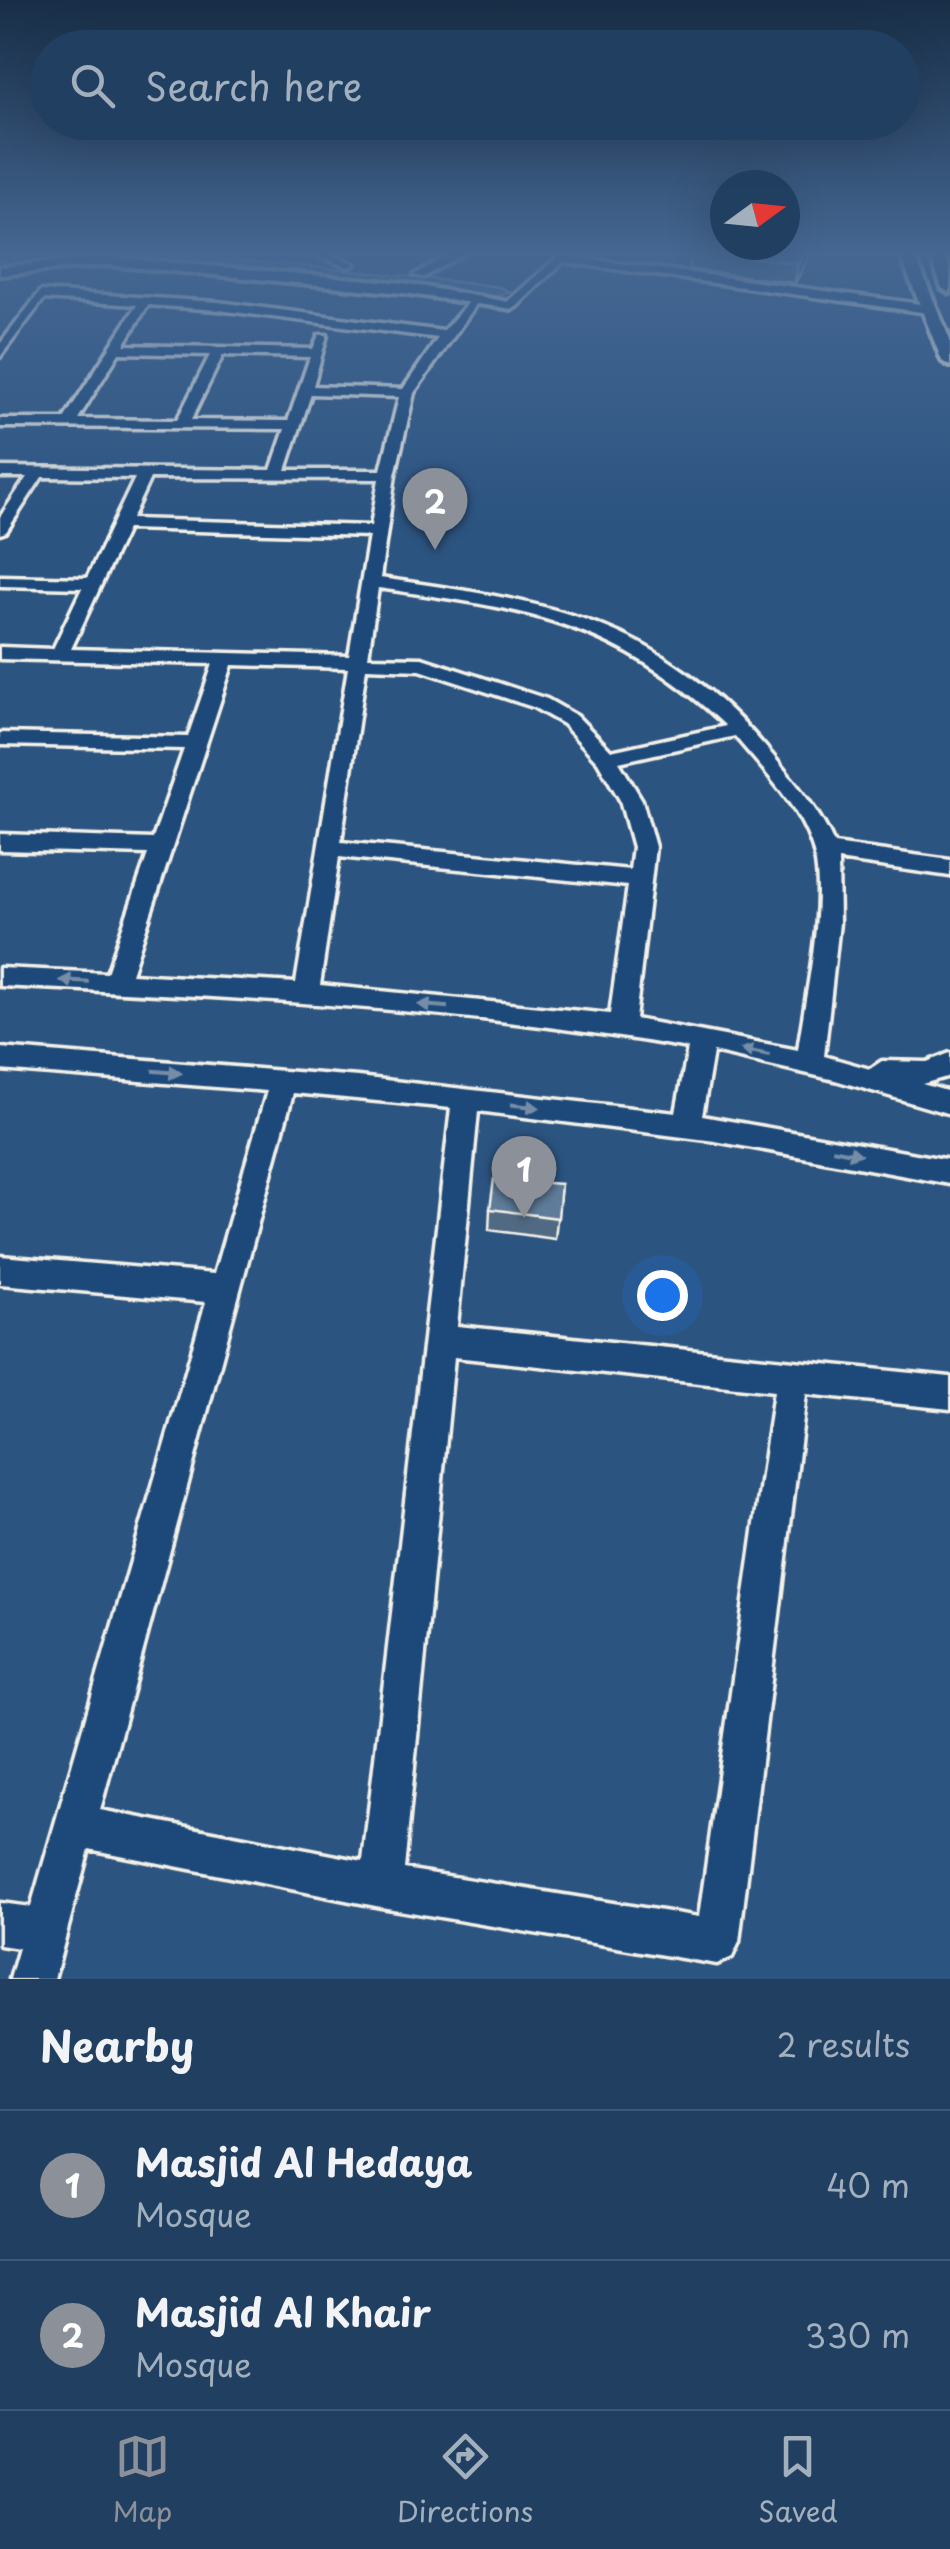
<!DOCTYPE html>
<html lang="en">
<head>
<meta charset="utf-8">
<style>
  :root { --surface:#213f61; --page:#2d4a6a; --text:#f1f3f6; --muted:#a2afbd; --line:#3e5876; --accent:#8c9099 }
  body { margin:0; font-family:"Playpen Sans",sans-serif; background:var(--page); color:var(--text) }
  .compass { position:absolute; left:710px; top:170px; width:90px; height:90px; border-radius:50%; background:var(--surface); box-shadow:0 10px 40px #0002; rotate:75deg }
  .you { position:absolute; left:662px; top:1295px; width:35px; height:35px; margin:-25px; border:8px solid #fff; border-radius:50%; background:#1a73e8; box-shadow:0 0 0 15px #1a73e833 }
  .badge { display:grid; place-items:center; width:65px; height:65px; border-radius:50%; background:var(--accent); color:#fff; font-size:32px; font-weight:700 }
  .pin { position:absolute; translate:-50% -82px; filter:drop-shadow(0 2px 5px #0008) }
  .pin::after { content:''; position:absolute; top:52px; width:35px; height:30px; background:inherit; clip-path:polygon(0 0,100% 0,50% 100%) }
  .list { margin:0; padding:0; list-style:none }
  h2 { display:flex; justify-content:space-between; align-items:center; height:130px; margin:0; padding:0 40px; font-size:42px }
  h2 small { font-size:32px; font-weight:400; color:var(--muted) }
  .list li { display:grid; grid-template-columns:65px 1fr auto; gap:30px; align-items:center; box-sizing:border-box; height:150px; padding:0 40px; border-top:2px solid var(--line) }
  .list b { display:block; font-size:38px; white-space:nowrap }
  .list p { margin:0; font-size:32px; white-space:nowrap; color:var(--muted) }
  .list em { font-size:32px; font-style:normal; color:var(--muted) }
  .icon { flex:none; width:55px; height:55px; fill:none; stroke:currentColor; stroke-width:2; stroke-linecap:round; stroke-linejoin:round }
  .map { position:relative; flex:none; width:950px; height:1979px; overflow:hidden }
  .search { position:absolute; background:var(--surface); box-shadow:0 10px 40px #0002; left:30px; right:30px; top:30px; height:110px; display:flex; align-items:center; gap:25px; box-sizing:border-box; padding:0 35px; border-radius:55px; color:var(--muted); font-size:38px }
  .sheet { height:430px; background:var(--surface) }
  nav { display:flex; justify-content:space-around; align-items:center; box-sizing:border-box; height:140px; border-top:2px solid var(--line); background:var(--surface); font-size:28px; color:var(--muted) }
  nav a { display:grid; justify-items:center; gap:5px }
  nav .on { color:var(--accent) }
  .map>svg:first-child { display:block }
</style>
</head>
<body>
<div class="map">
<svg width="950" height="1979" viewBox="0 0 950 1979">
  <rect width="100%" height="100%" fill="#2c5481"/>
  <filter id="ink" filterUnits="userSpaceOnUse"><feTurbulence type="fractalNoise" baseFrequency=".01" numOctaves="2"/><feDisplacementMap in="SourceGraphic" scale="20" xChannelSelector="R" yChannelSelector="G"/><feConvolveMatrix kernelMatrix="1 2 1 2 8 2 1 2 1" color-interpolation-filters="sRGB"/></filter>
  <g filter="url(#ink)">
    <!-- green -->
    <path fill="#496b90" stroke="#9eaebc" stroke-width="2.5" d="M 0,251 C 169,251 332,267 500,287 L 510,292 L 494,298 L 160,262 L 0,268 Z"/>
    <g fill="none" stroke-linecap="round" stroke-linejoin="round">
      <!-- minor casing -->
      <g stroke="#f4f1e8" stroke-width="7">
        <path id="minor" d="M 301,251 L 319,251 L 355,264 L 349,267 Z
          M 454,251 L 468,251 L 424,277 L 414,275 Z
          M 560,255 L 928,305 L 934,309 L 928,313 L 563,262 L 516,307 L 508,307 L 508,301 Z
          M 41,291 L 218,302 L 443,331 L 474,296 L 482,296 L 414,393 L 395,475 L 380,578 C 549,602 658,617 773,756 C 795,783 820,811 834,844 L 950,860 L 950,876 L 838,860 L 839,923 L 824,1056 L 870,1069 L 882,1061 L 927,1062 L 950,1053 L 950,1076 L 922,1084 L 950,1092 L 950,1114 L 835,1080 L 713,1052 L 702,1116 L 950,1160 L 950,1184 L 715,1141 L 478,1111 L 457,1326 L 950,1377 L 950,1409 L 806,1394 L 739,1942 L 732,1957 L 717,1964 L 381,1907 L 89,1849 L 54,1979 L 10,1979 L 19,1948 L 0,1945 L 0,1903 L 31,1907 L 206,1302 L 0,1284 L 0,1256 L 214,1274 L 267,1091 L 0,1070 L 0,1048 L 358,1077 L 676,1113 L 688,1048 C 459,1008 231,997 0,986 L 0,968 L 107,973 L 148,854 L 0,850 L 0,834 L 153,839 L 184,749 L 0,745 L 0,733 L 188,737 L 213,664 L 0,659 L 0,647 L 53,649 L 82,588 L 0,586 L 0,576 L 87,578 L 135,478 L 42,477 L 6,532 L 0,534 L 0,517 L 27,477 L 0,477 L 0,467 L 271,470 L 285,429 L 0,427 L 0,419 L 64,419 L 137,305 L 44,299 L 0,357 L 0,344 ZM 148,305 L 218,310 L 438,338 L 403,389 L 313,386 L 327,335 L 319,335 L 313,349 L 124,345 ZM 119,353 L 210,355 L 177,420 L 78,419 ZM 223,355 L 310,357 L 288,421 L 191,420 ZM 311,394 L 399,397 L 381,470 L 286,470 ZM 150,478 L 379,479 L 371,526 L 131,519 ZM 127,529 L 369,536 L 349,656 L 71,649 ZM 378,588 C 525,609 613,620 726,726 L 611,751 L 577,716 L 547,699 L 422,658 L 368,657 ZM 232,665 L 348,668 L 296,983 L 131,974 ZM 366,668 L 420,670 L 533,707 L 563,724 L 598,762 L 620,800 L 633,847 L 630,870 L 341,842 ZM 735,736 C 761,768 797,803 811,843 C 830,892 805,997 798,1050 L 635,1019 L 655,847 L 642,800 L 619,762 ZM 339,857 L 628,886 L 610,1014 L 320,985 ZM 293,1093 L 451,1108 L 363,1861 L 100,1810 ZM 454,1357 L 774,1391 L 699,1917 L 404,1869 Z"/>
      </g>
      <!-- major casing -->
      <g stroke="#f4f1e8" stroke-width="8">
        <path id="major" d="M 899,251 L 913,251 L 950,340 L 950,366 L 942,361 Z
          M 929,251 L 943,251 L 950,269 L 950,293 L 942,288 Z
          M 108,257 L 403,283 L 520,304 L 512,309 L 403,293 L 108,265 L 0,275 L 0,267 Z"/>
      </g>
      <!-- minor -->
      <use href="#minor" fill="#1f4a7a" fill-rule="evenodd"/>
      <!-- major -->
      <use href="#major" fill="#1f4a7a" fill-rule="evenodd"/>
    </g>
    <!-- wall -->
    <path fill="#516a84" stroke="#f4f1e8" stroke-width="2.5" d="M 691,251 L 812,251 L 795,283 L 689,269 Z
      M 561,1184 L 555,1239 L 489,1230 L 490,1209 Z"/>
    <!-- shaded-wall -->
    <path fill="#42566c" stroke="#f4f1e8" stroke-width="2.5" d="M 805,251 L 812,251 L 795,283 L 798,264 Z"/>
    <!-- building -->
    <path fill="#5e7b9a" stroke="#f4f1e8" stroke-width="2.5" d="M 704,251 L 805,251 L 798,264 Z
      M 494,1179 L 561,1184 L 558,1218 L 490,1209 Z"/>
    <!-- one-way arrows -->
    <defs><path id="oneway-solid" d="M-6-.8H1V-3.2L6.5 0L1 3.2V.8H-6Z" transform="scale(2.5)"/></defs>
    <g fill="#748da6">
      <use href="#oneway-solid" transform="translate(74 981) rotate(-177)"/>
      <use href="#oneway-solid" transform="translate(433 1006) rotate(-175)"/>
      <use href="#oneway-solid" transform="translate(755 1052) rotate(-168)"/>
      <use href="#oneway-solid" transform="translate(167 1072) rotate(5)"/>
      <use href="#oneway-solid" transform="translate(525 1106) rotate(6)"/>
      <use href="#oneway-solid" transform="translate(847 1152) rotate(11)"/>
    </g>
  </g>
  <!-- sky -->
  <linearGradient id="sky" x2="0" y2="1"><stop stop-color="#182e47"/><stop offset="0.48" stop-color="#456792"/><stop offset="1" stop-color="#456792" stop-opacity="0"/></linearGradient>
  <rect width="950" height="528" fill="url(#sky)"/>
</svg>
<svg class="compass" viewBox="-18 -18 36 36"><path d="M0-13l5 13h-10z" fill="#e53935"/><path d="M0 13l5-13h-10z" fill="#a2afbd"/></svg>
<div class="you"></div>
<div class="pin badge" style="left:524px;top:1218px">1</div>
<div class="pin badge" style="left:435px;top:550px">2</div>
<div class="search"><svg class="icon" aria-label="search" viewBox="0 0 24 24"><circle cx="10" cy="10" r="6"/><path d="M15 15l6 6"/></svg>Search here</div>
</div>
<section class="sheet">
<h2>Nearby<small>2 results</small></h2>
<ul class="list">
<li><span class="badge">1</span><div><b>Masjid Al Hedaya</b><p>Mosque</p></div><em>40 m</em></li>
<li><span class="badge">2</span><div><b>Masjid Al Khair</b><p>Mosque</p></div><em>330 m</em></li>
</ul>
</section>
<nav>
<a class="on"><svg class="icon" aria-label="map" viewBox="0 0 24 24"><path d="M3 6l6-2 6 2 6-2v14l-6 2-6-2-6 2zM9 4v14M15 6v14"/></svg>Map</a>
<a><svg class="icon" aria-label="directions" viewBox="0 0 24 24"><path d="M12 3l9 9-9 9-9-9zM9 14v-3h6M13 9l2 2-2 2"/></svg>Directions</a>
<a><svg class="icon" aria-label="saved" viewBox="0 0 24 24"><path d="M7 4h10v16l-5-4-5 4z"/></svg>Saved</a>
</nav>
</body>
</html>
